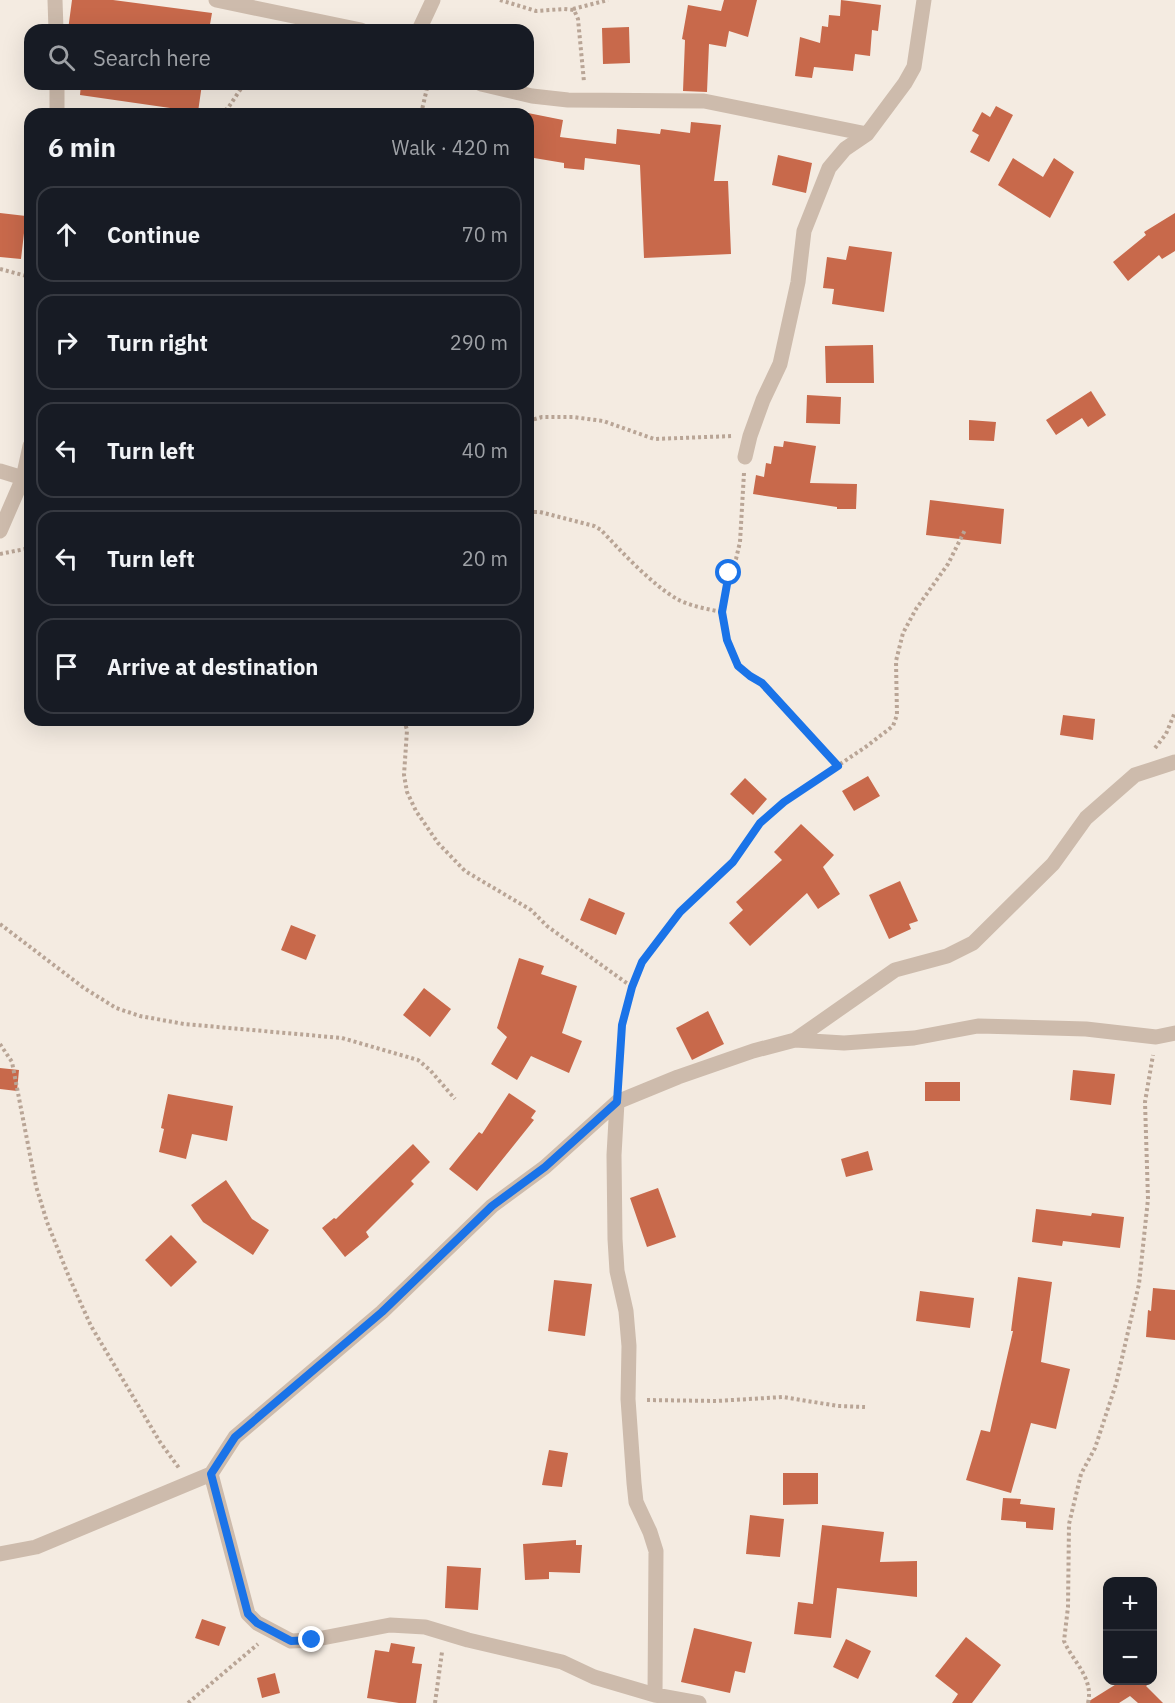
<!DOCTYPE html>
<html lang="en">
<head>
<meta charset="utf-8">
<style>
  :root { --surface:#171b24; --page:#20242c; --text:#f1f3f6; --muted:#9ea1a6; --line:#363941 }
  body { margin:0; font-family:"IBM Plex Sans",sans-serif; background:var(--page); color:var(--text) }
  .controls { position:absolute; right:18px; bottom:18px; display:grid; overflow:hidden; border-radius:12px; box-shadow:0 6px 24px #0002 }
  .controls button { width:54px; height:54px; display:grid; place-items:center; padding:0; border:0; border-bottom:2px solid var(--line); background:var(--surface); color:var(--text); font:30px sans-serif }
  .stop { position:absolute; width:18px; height:18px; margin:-14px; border:4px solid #1a73e8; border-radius:50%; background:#fff }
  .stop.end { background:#1a73e8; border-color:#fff; box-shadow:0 2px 6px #0008 }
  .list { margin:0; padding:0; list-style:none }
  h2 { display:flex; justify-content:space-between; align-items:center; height:78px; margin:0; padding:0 24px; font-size:26px }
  h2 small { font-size:20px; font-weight:400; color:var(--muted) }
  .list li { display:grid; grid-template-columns:39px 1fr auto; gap:18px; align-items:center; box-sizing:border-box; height:96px; margin:0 12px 12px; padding:0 12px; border:2px solid var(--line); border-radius:18px }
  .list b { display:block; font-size:22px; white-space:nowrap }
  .list em { font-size:20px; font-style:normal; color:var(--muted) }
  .icon { flex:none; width:33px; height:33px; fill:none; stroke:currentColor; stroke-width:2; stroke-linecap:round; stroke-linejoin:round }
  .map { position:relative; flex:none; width:1175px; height:1703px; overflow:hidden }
  .search { position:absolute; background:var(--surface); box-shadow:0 6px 24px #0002; left:24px; top:24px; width:510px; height:66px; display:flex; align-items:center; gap:15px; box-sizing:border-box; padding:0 21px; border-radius:18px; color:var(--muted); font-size:22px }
  .panel { position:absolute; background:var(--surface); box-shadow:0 6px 24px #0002; left:24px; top:108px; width:510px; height:618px; border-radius:18px }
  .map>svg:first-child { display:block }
</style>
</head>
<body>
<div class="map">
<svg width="1175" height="1703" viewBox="0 0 1175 1703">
  <rect width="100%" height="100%" fill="#f4ebe1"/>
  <!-- building -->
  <path fill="#c8694b" d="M 72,0 L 113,0 L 212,13 L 209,30 L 68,30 Z
    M 724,0 L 757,0 L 748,37 L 729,31 L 726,47 L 709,44 L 707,92 L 683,91 L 685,40 L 682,39 L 688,5 L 721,11 Z
    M 841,0 L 881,5 L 878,31 L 872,30 L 870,56 L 855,54 L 853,71 L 814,67 L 812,78 L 795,76 L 800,37 L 820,43 L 822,26 L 828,27 L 829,15 L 840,16 Z
    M 629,27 L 630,63 L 603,64 L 602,28 Z
    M 81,84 L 202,84 L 198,112 L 80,95 Z
    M 996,106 L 1013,115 L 989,162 L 970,152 L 979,135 L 972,131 L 982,112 L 990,117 Z
    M 528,113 L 563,120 L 560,137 L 616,144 L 617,129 L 660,134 L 661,129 L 690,133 L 691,122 L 721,125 L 714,181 L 728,181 L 731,254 L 644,258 L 640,165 L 585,158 L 584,170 L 564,168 L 564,163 L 528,157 Z
    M 778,155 L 812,163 L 806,193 L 772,185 Z
    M 1013,158 L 1043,177 L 1054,158 L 1074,172 L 1050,218 L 998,185 Z
    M 0,213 L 26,216 L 21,259 L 0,257 Z
    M 1175,213 L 1175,251 L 1162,259 L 1159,255 L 1128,281 L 1113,262 L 1146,235 L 1144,232 Z
    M 849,246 L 892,252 L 884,312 L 832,304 L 834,289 L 823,288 L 827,257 L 846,260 Z
    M 873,345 L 874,383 L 826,383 L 825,346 Z
    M 1091,391 L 1106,415 L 1088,427 L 1082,418 L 1056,435 L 1046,420 Z
    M 807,395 L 841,397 L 840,424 L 806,423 Z
    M 969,420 L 996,422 L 994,441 L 969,440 Z
    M 784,441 L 816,446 L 810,483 L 857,484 L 856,509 L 837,509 L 837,507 L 753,494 L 756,475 L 764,477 L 766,463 L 771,464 L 774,446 L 783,447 Z
    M 930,500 L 1004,509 L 1001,544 L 926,535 Z
    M 1063,715 L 1095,719 L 1093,740 L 1060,735 Z
    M 868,776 L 880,796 L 854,811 L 842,791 Z
    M 745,778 L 767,799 L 753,815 L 730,794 Z
    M 801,824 L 834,855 L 823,867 L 840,894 L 818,909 L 807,893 L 750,946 L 729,923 L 743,910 L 736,902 L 782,860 L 774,852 Z
    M 900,881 L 918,921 L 909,924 L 911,929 L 889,939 L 869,895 Z
    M 589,898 L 625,913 L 616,935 L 580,920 Z
    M 291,925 L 316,935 L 306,960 L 281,950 Z
    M 519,958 L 544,966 L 541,974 L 577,986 L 562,1033 L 582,1041 L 569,1073 L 531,1056 L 517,1080 L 491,1064 L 507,1037 L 497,1028 Z
    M 424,988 L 451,1009 L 430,1037 L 403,1015 Z
    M 708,1011 L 724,1044 L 692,1060 L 676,1028 Z
    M 0,1068 L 19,1070 L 17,1091 L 0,1089 Z
    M 1073,1070 L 1115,1074 L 1111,1105 L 1070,1100 Z
    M 925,1082 L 960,1082 L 960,1101 L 925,1101 Z
    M 509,1093 L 536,1111 L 531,1118 L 534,1120 L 477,1191 L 449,1169 L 479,1132 L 482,1134 Z
    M 168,1094 L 233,1106 L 227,1141 L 192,1134 L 186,1159 L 159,1152 L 164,1129 L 161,1128 Z
    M 413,1144 L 430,1162 L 411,1181 L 414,1184 L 366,1232 L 369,1237 L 345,1257 L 322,1228 L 334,1218 L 336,1219 Z
    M 868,1151 L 873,1170 L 846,1177 L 841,1159 Z
    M 226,1180 L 252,1219 L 269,1230 L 253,1255 L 203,1222 L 191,1205 Z
    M 658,1188 L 676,1237 L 647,1247 L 630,1198 Z
    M 1036,1209 L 1091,1216 L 1092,1213 L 1124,1217 L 1120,1248 L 1063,1241 L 1062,1246 L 1032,1242 Z
    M 171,1235 L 197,1262 L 171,1287 L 145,1260 Z
    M 1018,1277 L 1052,1282 L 1041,1362 L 1070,1369 L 1056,1429 L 1031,1423 L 1011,1493 L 966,1480 L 981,1430 L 990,1432 L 1013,1331 L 1011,1331 Z
    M 554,1280 L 592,1284 L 585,1336 L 548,1331 Z
    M 1153,1288 L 1175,1290 L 1175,1340 L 1146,1337 L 1148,1310 L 1151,1311 Z
    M 920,1291 L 974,1298 L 970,1328 L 916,1321 Z
    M 549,1450 L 568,1453 L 562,1487 L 542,1485 Z
    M 783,1473 L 818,1473 L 818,1504 L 783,1505 Z
    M 1003,1498 L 1021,1499 L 1020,1504 L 1055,1508 L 1053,1530 L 1026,1528 L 1026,1522 L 1001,1520 Z
    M 750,1515 L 784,1519 L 780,1557 L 746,1554 Z
    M 822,1525 L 884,1532 L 880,1562 L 917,1561 L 917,1597 L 837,1588 L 831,1638 L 794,1634 L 798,1602 L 813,1604 Z
    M 576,1540 L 576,1545 L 582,1545 L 580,1573 L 549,1572 L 549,1579 L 525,1580 L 523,1544 Z
    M 447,1566 L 481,1568 L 478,1610 L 445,1608 Z
    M 202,1619 L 226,1627 L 219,1646 L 195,1638 Z
    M 694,1628 L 752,1642 L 745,1673 L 735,1671 L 730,1693 L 681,1682 Z
    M 966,1637 L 1001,1665 L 972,1703 L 952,1703 L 958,1694 L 935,1676 Z
    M 846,1639 L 871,1651 L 858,1679 L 833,1667 Z
    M 391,1643 L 415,1647 L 412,1663 L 422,1664 L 416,1703 L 399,1703 L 367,1698 L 375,1650 L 389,1652 Z
    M 275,1673 L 280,1693 L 262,1698 L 257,1678 Z
    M 1115,1680 L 1154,1680 L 1146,1686 L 1163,1703 L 1138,1703 L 1130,1696 L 1119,1703 L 1086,1703 L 1118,1683 Z"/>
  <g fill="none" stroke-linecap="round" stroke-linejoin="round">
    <!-- path -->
    <path stroke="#b9a596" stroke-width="4" stroke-dasharray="3 3" stroke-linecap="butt" d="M 500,0 L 536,11 L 564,9 L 574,10 L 578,19 L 584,82
      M 573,9 L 608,0
      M 220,114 L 228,108 L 244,84
      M 421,114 L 428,84
      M 0,269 L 30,277
      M 528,421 L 542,417 L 573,417 L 603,421 L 654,439 L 733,436
      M 744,473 L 740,542 L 736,559 L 729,573 L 724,594 L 722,612 L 727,640 L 738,666 L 750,676 L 762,683 L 838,766
      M 528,512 L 540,512 L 594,526 L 601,530 C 621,551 651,584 677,599 C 690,606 707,609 722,612
      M 0,554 L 30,548
      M 404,720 L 407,730 L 404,775 L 407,792 L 416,811 L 438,843 L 465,871 L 531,910 L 547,926 L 632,987
      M 1155,748 L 1166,734 L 1175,712
      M 0,924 L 84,988 L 116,1008 L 140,1016 L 184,1024 L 342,1038 L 418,1060 L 430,1070 L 455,1099
      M 0,1044 L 12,1062 L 36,1186 L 47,1222 L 69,1277 L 91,1326 L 160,1442 L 179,1468
      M 618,1084 L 622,1025 L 632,987 L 642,962 L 680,912 L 733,862 L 760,823 L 784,802 L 867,746 L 893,726 L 897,715 L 896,661 L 903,633 L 916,609 L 948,564 L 965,530
      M 647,1400 L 716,1401 L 783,1397 L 838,1406 L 865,1407
      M 188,1703 L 258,1644
      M 435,1703 L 442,1652
      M 1088,1703 C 1094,1678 1073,1662 1064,1641 L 1068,1607 L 1069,1524 L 1081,1474 L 1095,1448 L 1116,1384 L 1139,1284 L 1148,1199 L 1145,1102 L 1153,1055"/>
    <!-- minor -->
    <path stroke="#cdbbac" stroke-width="15" d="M 55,0 L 56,30
      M 216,0 L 361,30
      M 419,30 L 433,0
      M 57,84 L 57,114
      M 481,84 L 532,96 L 568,100 L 704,101 L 867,134
      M 745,457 L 750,436 L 763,400 L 780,364 L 798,282 L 804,231 L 829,168 L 845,149 L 867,134 L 905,83 L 914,67 L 924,0
      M 0,471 L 23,478
      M 0,531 L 23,478 L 30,446
      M 795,1040 L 895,970 L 947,956 L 973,943 L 1053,864 L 1086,818 L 1135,775 L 1175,762
      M 617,1102 L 614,1155 L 615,1239 L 617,1271 L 626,1311 L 629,1346 L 628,1399 L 634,1483 L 636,1502 L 650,1532 L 656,1551 L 655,1695
      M 211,1474 L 248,1614 L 257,1623 L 291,1641 L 312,1640 L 390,1625 L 425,1627 L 468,1640 L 562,1662 L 594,1677 L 655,1695 L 699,1703
      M 0,1554 L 36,1547 L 211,1474 L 235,1437 L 382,1312 L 492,1206 L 545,1167 L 617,1102 L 678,1077 L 753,1051 L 795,1040 L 844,1043 L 914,1038 L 978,1026 L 1086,1029 L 1156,1037 L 1175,1033"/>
  </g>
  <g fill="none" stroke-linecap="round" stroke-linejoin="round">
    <!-- route -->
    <path stroke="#1a73e8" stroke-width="8" d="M 312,1640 L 291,1641 L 257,1623 L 248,1614 L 211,1474 L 235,1437 L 382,1312 L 492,1206 L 545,1167 L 617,1102 L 622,1025 L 632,987 L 642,962 L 680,912 L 733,862 L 760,823 L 784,802 L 838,766 L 762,683 L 750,676 L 738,666 L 727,640 L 722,612 L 729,573"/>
  </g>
</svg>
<div class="controls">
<button>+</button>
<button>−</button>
</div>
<div class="stop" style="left:729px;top:573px"></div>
<div class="stop end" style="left:312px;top:1640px"></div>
<div class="search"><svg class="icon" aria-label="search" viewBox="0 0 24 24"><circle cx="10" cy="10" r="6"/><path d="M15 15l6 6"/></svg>Search here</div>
<section class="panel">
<h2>6 min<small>Walk · 420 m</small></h2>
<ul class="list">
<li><svg class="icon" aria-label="ahead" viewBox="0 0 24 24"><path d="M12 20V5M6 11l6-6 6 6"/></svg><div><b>Continue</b></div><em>70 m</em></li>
<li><svg class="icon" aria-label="right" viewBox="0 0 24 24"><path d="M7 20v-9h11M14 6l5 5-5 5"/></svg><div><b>Turn right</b></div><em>290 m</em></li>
<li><svg class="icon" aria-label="left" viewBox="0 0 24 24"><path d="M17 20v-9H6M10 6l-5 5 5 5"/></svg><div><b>Turn left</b></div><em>40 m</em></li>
<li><svg class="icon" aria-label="left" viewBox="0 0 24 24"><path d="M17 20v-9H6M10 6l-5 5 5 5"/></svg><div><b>Turn left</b></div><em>20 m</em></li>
<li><svg class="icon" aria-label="arrive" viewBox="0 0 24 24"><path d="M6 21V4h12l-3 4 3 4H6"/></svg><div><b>Arrive at destination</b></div></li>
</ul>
</section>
</div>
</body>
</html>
